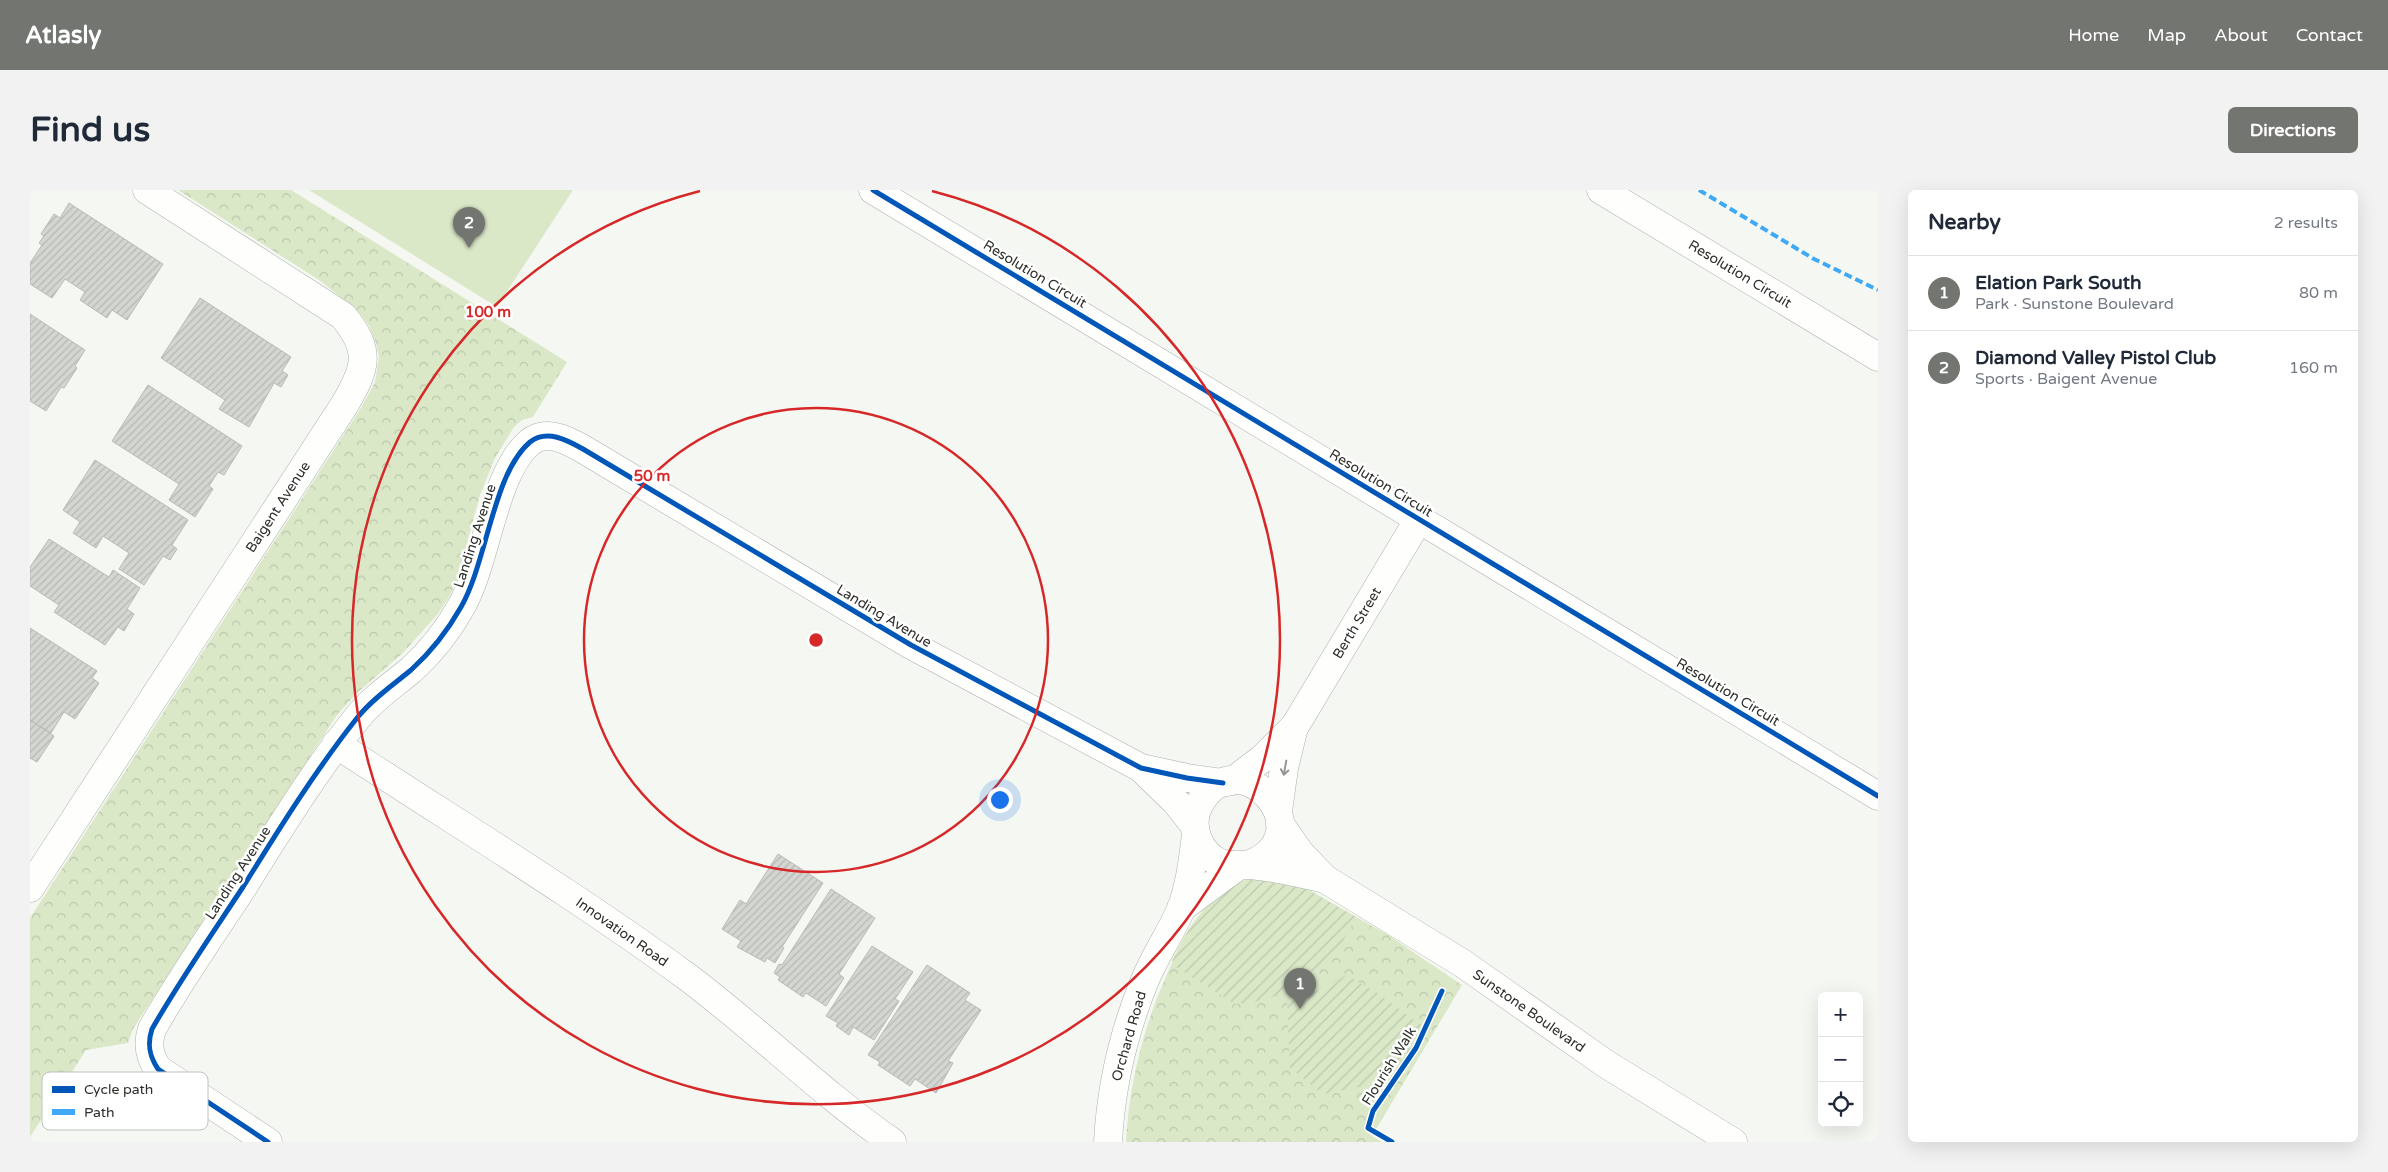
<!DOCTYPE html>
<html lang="en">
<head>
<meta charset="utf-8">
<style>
  :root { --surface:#fff; --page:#f2f2f3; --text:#1f2937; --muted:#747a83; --line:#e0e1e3; --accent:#737570 }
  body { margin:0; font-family:"Varela Round",sans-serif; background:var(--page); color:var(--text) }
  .controls { position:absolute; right:15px; bottom:15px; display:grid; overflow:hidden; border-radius:8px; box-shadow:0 5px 20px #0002 }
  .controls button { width:45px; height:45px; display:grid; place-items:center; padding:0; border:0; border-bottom:1px solid var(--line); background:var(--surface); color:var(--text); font:25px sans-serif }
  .you { position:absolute; left:969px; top:609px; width:18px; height:18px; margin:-12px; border:4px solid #fff; border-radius:50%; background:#1a73e8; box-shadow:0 0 0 8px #1a73e833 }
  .badge { display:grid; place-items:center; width:32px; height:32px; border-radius:50%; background:var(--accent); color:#fff; font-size:16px; font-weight:700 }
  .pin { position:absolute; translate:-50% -41px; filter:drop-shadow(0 1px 2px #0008) }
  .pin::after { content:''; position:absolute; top:26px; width:18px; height:15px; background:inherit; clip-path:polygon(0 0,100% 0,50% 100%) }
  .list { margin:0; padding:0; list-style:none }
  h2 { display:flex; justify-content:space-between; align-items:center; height:65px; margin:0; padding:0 20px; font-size:21px }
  h2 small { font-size:16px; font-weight:400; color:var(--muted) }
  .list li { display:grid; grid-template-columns:32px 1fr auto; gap:15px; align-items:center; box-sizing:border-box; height:75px; padding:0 20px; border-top:1px solid var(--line) }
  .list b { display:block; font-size:19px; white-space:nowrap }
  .list p { margin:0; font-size:16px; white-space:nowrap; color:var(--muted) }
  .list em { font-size:16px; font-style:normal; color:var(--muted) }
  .icon { flex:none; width:28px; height:28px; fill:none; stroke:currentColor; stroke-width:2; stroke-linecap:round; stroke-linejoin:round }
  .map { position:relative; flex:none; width:1848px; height:952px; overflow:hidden; border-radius:8px }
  header { display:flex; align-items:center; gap:30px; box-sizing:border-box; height:70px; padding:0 25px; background:var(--accent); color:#fff }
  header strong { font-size:24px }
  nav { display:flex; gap:28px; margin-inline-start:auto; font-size:18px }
  .intro { display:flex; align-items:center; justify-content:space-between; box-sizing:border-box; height:120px; padding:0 30px }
  h1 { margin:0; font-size:35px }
  .button { padding:12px 22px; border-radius:8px; background:var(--accent); color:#fff; font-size:18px; font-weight:700 }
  main { display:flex; gap:30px; padding:0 30px }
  aside { flex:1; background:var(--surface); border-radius:8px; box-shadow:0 5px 20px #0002 }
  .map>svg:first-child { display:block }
</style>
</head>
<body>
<header>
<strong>Atlasly</strong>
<nav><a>Home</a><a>Map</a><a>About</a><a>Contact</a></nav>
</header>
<div class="intro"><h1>Find us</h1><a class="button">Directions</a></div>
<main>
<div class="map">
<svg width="1848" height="952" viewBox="0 0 1848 952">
  <defs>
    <pattern id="park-crowns" width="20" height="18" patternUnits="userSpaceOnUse" patternTransform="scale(1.25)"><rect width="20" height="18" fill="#dae8c8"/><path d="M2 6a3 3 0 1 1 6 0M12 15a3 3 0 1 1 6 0" fill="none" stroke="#bbc7ac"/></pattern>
    <pattern id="garden-furrows" width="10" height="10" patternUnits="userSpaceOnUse" patternTransform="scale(1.25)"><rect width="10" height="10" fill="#dae8c8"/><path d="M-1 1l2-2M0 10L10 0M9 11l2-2" fill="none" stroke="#bbc7ac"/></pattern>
    <pattern id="building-hatch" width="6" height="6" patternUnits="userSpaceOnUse" patternTransform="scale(1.25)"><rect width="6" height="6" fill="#d4d6d2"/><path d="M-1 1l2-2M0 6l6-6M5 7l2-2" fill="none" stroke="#b6b8b4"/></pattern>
  </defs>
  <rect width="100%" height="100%" fill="#f5f8f2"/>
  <!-- grass -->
  <path fill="#dae8c8" d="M 279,0 L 543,0 L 467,117 Z"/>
  <!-- park -->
  <path fill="url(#park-crowns)" d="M 148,0 L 261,0 L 537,172 L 503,227 L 492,230 L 484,237 L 465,268 L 450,305 L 427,390 L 419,407 L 407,425 L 373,463 L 327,503 L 307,525 L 103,839 L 98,853 L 56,860 L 0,947 L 0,728 L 331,218 L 345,192 L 349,167 L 346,153 L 339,136 L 328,121 L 289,90 Z
    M 1277,699 L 1358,745 L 1432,795 L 1342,946 L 1352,952 L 1096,952 C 1100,874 1124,801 1163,733 Z"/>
  <!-- garden -->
  <path fill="url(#garden-furrows)" d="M 1222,688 L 1260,693 L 1277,699 L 1326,727 C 1317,744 1308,763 1293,775 C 1278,788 1260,780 1256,803 L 1229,811 L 1205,814 L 1146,777 L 1142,771 C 1159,735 1182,698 1222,688 Z
    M 1317,785 L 1347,803 L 1391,835 L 1366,879 L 1349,898 L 1329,897 L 1293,904 L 1260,878 L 1257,811 L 1278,805 Z"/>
  <!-- building -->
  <path fill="url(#building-hatch)" stroke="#b8bab6" d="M 39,13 L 133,74 L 97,130 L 82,120 L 77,128 L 50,110 L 55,102 L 35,89 L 22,108 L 0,94 L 0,73 L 12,55 L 9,53 L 14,46 L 11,44 L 24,24 L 30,28 Z
    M 170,108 L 261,167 L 252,181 L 258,185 L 251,197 L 244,193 L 219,237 L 189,219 L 195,210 L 131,168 Z
    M 0,124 L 55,160 L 45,176 L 47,178 L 34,198 L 31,197 L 16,221 L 0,211 Z
    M 118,195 L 212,256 L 194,285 L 188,282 L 179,296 L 183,299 L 165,327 L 139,310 L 149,294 L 82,251 Z
    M 65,270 L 158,330 L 142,355 L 147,359 L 140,370 L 133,366 L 114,395 L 89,379 L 99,363 L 73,346 L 66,358 L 43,343 L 50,332 L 33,320 Z
    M 19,349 L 79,387 L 83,380 L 110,398 L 97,419 L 104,424 L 94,441 L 88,437 L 75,455 L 24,422 L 29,415 L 0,396 L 0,377 Z
    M 0,438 L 67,481 L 62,488 L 69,493 L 45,529 L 34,522 L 21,543 L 0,530 Z
    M 0,530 L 24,546 L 7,572 L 0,568 Z
    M 748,664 L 793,693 L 752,757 L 754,758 L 745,773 L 737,768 L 735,772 L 707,757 L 711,751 L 692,739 L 710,710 L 716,714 Z
    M 801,699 L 845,728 L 809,784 L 814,788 L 796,816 L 776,803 L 773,807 L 748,790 L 750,787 L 744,783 L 749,774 L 752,775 Z
    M 842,756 L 883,782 L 865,809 L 869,811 L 844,850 L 823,837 L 819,845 L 806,836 L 808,833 L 796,826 Z
    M 897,775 L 940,803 L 935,810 L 951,820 L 918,871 L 923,873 L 906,903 L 885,889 L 880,896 L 848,875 L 850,872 L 838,865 Z"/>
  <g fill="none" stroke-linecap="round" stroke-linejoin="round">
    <!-- minor casing -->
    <g stroke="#aeb0ac" stroke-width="29">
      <path id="minor" d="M 843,0 L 1848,606
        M 1571,0 L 1848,167
        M 306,554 C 423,631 543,703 656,786 C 727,839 790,902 862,952
        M 1111,578 L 1146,612 L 1165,636
        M 1203,591 L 1233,568 L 1265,536 L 1389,329
        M 1248,621 L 1254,578 L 1264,537
        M 1250,634 L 1270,663 L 1295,689 L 1432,773 L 1576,874 L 1703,952
        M 1218,675 C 1299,644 1207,543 1169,615 C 1158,636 1169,663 1190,673 C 1201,677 1210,674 1220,675 C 1245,677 1270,683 1295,689
        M 0,698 L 315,214 C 336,178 342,161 313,126 L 117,0
        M 1151,718 L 1208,676
        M 238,952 L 128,879 C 119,866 117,854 122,839 C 150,790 182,744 213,697 C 249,639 285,581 327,528 C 342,509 363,495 381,480 C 401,462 418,440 431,417 C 457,372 463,283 500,252 C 517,239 537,250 553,259 L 881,455 L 1111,578 L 1157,588 L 1193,593
        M 1078,952 C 1081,896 1094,841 1115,790 C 1125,765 1141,743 1151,719 C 1160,696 1163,669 1166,644"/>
    </g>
    <!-- minor -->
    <use href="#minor" stroke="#fefefd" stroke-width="28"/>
    <!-- quiet -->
    <path stroke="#3fa9f5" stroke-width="4" stroke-dasharray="8 4" stroke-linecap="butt" d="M 1669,0 L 1784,69 L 1848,100"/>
    <!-- cycleway casing -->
    <g stroke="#fff" stroke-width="8">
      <path id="cycleway" d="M 843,0 L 1848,606
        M 238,952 L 128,879 C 119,866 117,854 122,839 C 150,790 182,744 213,697 C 249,639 285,581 327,528 C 342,509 363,495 381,480 C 401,462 418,440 431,417 C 457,372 463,283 500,252 C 517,239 537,250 553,259 L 881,455 L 1111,578 L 1157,588 L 1193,593
        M 1362,952 L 1338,938 L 1343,921 L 1386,858 L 1412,801"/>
    </g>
    <!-- cycleway -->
    <use href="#cycleway" stroke="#0057b8" stroke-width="5"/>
  </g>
  <!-- one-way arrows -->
  <defs><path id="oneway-shaft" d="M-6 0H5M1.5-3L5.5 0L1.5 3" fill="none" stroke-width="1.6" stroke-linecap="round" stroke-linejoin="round" transform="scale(1.25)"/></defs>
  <use stroke="#969694" href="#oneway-shaft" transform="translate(1255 578) rotate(100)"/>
  <!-- distance rings -->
  <g fill="none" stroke="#d62828" stroke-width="2.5">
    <circle cx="786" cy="450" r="232"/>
    <path d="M902 1A464 464 0 1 1 670 1"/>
  </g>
  <g text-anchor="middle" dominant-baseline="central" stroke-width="5" stroke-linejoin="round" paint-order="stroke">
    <!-- street labels -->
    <g font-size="14" fill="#2d2f2a" stroke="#fff">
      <text transform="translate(1005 84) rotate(31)">Resolution Circuit</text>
      <text transform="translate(1710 84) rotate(31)">Resolution Circuit</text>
      <text transform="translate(1351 293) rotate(31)">Resolution Circuit</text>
      <text transform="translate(248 317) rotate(-57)">Baigent Avenue</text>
      <text transform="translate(445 346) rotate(-72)">Landing Avenue</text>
      <text transform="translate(854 426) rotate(31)">Landing Avenue</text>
      <text transform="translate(1327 433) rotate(-59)">Berth Street</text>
      <text transform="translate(1698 502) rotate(31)">Resolution Circuit</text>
      <text transform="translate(208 683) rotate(-57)">Landing Avenue</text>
      <text transform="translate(592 742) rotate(35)">Innovation Road</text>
      <text transform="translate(1499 821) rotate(35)">Sunstone Boulevard</text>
      <text transform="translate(1099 846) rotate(-74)">Orchard Road</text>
      <text transform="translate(1359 876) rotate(-58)">Flourish Walk</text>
    </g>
  </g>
  <!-- legend -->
  <rect x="12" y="882" width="166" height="58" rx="8" fill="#fff" stroke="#c0c1bf" stroke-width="1"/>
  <rect x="22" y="896" width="23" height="7" fill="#0057b8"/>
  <rect x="22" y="919" width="23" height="6" fill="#3fa9f5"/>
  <g font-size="14" fill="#2d2f2a">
    <text x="54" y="904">Cycle path</text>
    <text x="54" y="927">Path</text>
  </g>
  <circle cx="786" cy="450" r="8" fill="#d62828" stroke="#fff" stroke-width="2.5"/>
  <g font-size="15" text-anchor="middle" font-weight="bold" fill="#d62828" stroke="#fff" stroke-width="5" stroke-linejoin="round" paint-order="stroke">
    <text x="458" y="127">100 m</text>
    <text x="622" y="291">50 m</text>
  </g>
</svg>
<div class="controls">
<button>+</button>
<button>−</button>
<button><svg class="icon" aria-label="locate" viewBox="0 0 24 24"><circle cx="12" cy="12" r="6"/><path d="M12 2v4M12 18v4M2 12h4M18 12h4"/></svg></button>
</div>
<div class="you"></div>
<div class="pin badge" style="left:1270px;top:819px">1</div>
<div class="pin badge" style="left:439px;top:58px">2</div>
</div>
<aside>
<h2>Nearby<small>2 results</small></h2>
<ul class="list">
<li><span class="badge">1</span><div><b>Elation Park South</b><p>Park · Sunstone Boulevard</p></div><em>80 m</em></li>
<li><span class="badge">2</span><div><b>Diamond Valley Pistol Club</b><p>Sports · Baigent Avenue</p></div><em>160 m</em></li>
</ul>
</aside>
</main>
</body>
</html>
